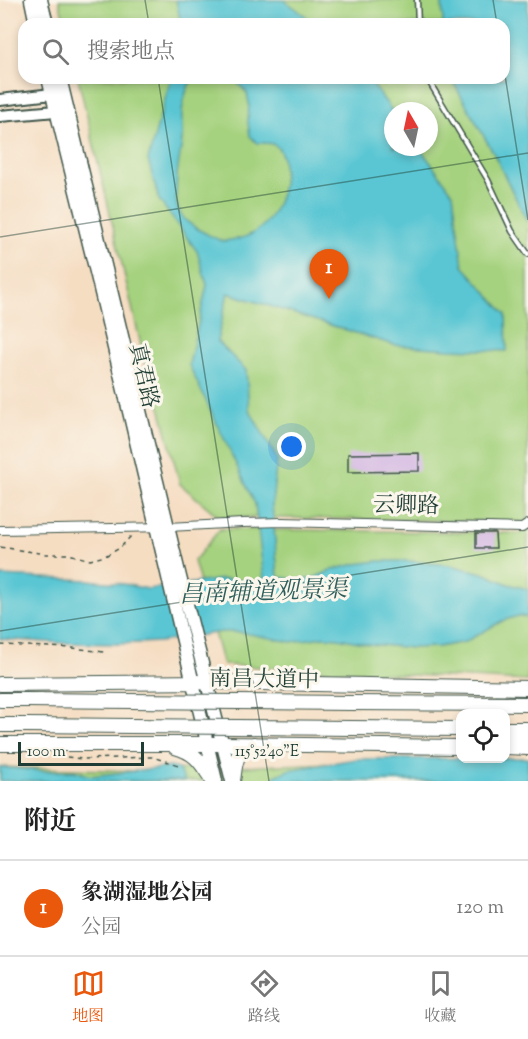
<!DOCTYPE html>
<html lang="zh">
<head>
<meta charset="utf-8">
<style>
  :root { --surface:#fff; --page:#f6f6f6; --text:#222; --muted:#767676; --line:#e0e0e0; --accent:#ea580c }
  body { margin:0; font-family:"Sorts Mill Goudy","Noto Serif SC",serif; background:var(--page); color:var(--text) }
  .controls { position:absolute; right:18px; bottom:18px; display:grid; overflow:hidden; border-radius:12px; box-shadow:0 3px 9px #0003 }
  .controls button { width:54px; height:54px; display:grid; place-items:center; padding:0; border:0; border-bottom:2px solid var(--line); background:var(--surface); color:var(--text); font:30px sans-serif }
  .compass { position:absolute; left:384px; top:102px; width:54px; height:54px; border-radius:50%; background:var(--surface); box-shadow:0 3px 9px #0003; rotate:351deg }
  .scale { position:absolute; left:18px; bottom:15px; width:126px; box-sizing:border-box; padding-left:6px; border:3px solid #1f3d34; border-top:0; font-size:16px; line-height:21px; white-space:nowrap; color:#1f3d34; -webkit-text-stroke:4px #fbf7ec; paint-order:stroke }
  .you { position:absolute; left:292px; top:447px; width:21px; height:21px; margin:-15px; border:4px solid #fff; border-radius:50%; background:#1a73e8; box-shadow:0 0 0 9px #1a73e833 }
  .badge { display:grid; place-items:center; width:39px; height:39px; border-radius:50%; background:var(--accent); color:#fff; font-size:20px; font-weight:700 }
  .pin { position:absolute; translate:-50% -50px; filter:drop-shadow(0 2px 3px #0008) }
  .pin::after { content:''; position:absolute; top:32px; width:21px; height:18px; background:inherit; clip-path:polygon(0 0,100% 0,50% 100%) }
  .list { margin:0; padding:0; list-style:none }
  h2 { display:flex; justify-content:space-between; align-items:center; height:78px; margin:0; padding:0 24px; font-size:26px }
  h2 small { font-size:20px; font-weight:400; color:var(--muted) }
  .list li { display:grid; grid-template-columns:39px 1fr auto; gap:18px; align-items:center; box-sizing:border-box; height:96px; padding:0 24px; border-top:2px solid var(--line) }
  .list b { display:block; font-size:22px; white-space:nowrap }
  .list p { margin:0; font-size:20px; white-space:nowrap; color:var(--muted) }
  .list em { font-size:20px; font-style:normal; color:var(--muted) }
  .icon { flex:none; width:33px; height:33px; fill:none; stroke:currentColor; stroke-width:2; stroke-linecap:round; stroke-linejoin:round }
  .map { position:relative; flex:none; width:528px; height:781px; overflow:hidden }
  .search { position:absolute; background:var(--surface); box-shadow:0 3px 9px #0003; left:18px; right:18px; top:18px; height:66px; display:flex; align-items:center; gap:15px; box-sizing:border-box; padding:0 21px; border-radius:18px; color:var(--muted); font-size:22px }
  .sheet { height:174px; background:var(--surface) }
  nav { display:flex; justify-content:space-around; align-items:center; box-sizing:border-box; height:84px; border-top:2px solid var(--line); background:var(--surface); font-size:16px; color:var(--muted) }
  nav a { display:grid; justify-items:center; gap:3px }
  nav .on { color:var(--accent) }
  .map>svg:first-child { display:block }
</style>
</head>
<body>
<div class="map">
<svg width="528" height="781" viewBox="0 0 528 781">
  <rect width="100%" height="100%" fill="#fbf7ec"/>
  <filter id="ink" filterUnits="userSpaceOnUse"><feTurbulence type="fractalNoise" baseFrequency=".0167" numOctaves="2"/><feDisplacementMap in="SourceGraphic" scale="12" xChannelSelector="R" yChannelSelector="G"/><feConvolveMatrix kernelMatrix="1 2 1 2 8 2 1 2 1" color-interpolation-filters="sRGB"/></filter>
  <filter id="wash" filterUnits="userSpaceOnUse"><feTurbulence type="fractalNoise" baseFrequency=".008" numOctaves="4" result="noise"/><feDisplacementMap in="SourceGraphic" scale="24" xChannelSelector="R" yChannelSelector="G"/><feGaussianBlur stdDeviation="1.35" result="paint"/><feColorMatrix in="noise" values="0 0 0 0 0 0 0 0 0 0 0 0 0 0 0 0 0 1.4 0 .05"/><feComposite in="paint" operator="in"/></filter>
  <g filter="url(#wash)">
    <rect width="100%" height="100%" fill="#f5ddc2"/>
    <!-- green -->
    <path fill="#a5d27e" stroke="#628859" stroke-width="1.5" fill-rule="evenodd" d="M 59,0 L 442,0 L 443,24 L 65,24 Z
      M 78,78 L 451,78 L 494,154 L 528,223 L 528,522 L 219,517 L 180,484 L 160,407 L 148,375 ZM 393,111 L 429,111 L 429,147 L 393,147 Z
      M 528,528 L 528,681 L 223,665 L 194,561 L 220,529 L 520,533 Z
      M 354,762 L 528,763 L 528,781 L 0,781 L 0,767 L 141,771 Z"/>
    <!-- water -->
    <path fill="#5ac6d3" stroke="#3c8284" stroke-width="1.5" d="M 176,0 L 284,0 L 316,24 L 181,24 Z
      M 442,0 L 528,0 L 528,223 L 494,154 L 451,78 L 504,78 L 504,24 L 443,24 Z
      M 171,78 L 193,78 C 187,87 183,101 182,112 C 181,121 183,130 182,140 C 181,152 178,164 177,176 C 175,206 174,217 203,232 C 209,235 217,240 224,241 C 228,241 233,239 237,239 C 270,233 287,195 283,165 C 283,159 282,153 278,148 C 274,142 264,143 257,143 L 250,136 L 248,123 L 249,103 L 247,93 L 233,78 L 368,78 L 393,112 L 393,147 L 419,147 L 453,193 L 463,266 L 506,314 L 507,351 L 449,349 L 394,345 L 228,293 L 217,341 L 246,370 L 249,409 L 277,459 L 272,504 L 278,577 L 299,580 L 311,579 L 335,569 L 356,564 L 379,561 L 408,561 L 449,565 L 483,573 L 508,584 L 528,589 L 528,617 L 518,616 L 502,621 L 465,642 L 438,647 L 412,648 L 369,644 L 338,638 L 322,637 L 291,642 L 239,632 L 221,632 L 159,642 L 117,644 L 63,643 L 0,639 L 0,576 L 88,580 L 123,584 L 148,589 L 224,579 L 255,581 L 264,579 L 255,504 L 189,365 L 207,285 L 197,251 L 159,200 L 148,160 Z
      M 506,758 L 528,758 L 528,781 L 272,781 L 275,776 L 288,770 L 356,759 Z
      M 0,767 L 43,771 L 75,771 L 91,776 L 171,767 L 178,769 L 185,781 L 0,781 Z"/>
    <g id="blocks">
      <!-- building -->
      <path fill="#d0b2e2" d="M 419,453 L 419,471 L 348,472 L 348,454 Z
        M 476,533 L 495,533 L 496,548 L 476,548 Z"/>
    </g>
  </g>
  <g filter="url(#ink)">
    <use href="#blocks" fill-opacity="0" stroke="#3f5549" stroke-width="1.5"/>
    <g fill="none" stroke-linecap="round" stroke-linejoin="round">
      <!-- lane casing -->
      <g stroke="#3f5549" stroke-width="7">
        <path id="lane" d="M 417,0 L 418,24
          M 427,78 L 488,180 L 512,231 L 528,254"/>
      </g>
      <!-- street casing -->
      <g stroke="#3f5549" stroke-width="10">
        <path id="street" d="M 0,530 L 169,527 L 243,523 L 282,522 L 522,528 L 528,524"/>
      </g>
      <!-- secondary casing -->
      <g stroke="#3f5549" stroke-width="14">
        <path id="secondary" d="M 0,100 L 52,94
          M 0,116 L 56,111"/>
      </g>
      <!-- primary casing -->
      <g stroke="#3f5549" stroke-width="15">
        <path id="primary" d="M 31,0 L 36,24
          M 41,0 L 47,24
          M 48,78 L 98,280 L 216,781
          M 60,78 L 180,577 L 232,781"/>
      </g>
      <!-- highway casing -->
      <g stroke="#3f5549" stroke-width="16">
        <path id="highway" d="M 0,684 L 207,682 L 528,688
          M 0,700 L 26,700
          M 351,703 L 528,704
          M 0,725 L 27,725
          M 352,728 L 460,729
          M 506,729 L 528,729
          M 506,740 L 528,737
          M 0,744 L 223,744 L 460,747
          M 175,747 C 197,753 201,763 213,781
          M 506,747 L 528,748
          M 233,781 C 236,761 234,754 254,744"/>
      </g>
      <!-- path -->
      <path stroke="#3f5549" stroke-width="1.5" stroke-dasharray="4.5 4.5" stroke-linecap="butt" d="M 0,547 L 46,554 L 69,554 L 90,560 L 105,556 L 120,548 L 131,536
        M 0,645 L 73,648 L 104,652
        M 58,756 L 83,759 L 152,757 L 182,766"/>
      <!-- lane -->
      <use href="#lane" stroke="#fff" stroke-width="4"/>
      <!-- street -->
      <use href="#street" stroke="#fff" stroke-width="8"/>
      <!-- secondary -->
      <use href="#secondary" stroke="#fff" stroke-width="10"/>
      <!-- primary -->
      <use href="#primary" stroke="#fff" stroke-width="12"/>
      <!-- highway -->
      <use href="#highway" stroke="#fff" stroke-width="14"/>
      <!-- highway-bridge casing -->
      <g stroke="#3f5549" stroke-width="16" stroke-linecap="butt">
        <path id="highway-bridge" d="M 26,700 L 351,703
          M 27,725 L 352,728"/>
      </g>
      <!-- highway-bridge -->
      <use href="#highway-bridge" stroke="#fff" stroke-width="14"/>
    </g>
  </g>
  <!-- ticks -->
  <path fill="none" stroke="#1f3d34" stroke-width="1.5" stroke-opacity="0.45" d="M 145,0 L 149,24M 493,0 L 497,24M 504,69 L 528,220M 158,78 L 269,781M 0,237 L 528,153M 0,631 L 528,547"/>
  <g text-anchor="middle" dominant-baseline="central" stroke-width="6" stroke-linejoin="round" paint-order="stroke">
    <!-- street labels -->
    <g font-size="22" fill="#1f3d34" stroke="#fbf7ec">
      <text transform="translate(142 376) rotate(77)">真君路</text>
      <text transform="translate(406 507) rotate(1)">云卿路</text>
      <text transform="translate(264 681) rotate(1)">南昌大道中</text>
    </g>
    <!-- water labels -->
    <g font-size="24" font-style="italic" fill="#2e5f5c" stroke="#fbf7ec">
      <text transform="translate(263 593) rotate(-2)">昌南辅道观景渠</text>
    </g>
  </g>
  <g font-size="15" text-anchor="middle" fill="#1f3d34" stroke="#fbf7ec" stroke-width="6" stroke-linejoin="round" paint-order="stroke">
    <text x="267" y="756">115°52'40"E</text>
  </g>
</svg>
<div class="controls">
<button><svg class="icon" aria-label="locate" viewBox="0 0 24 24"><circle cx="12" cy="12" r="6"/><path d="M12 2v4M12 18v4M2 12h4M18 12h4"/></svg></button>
</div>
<svg class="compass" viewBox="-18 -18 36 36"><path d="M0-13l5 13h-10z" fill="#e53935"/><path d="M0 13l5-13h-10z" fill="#767676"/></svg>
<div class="scale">100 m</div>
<div class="you"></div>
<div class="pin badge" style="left:329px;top:299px">1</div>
<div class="search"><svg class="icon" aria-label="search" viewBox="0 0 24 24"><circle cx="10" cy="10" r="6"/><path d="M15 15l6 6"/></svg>搜索地点</div>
</div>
<section class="sheet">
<h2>附近<small></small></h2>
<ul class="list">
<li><span class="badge">1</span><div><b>象湖湿地公园</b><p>公园</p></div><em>120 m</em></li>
</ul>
</section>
<nav>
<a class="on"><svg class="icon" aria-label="map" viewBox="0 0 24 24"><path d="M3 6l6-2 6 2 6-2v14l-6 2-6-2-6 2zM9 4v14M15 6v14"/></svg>地图</a>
<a><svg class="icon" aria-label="directions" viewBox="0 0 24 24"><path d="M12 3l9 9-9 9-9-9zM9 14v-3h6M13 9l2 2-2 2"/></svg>路线</a>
<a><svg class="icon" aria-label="saved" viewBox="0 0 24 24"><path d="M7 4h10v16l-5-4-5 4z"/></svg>收藏</a>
</nav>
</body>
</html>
